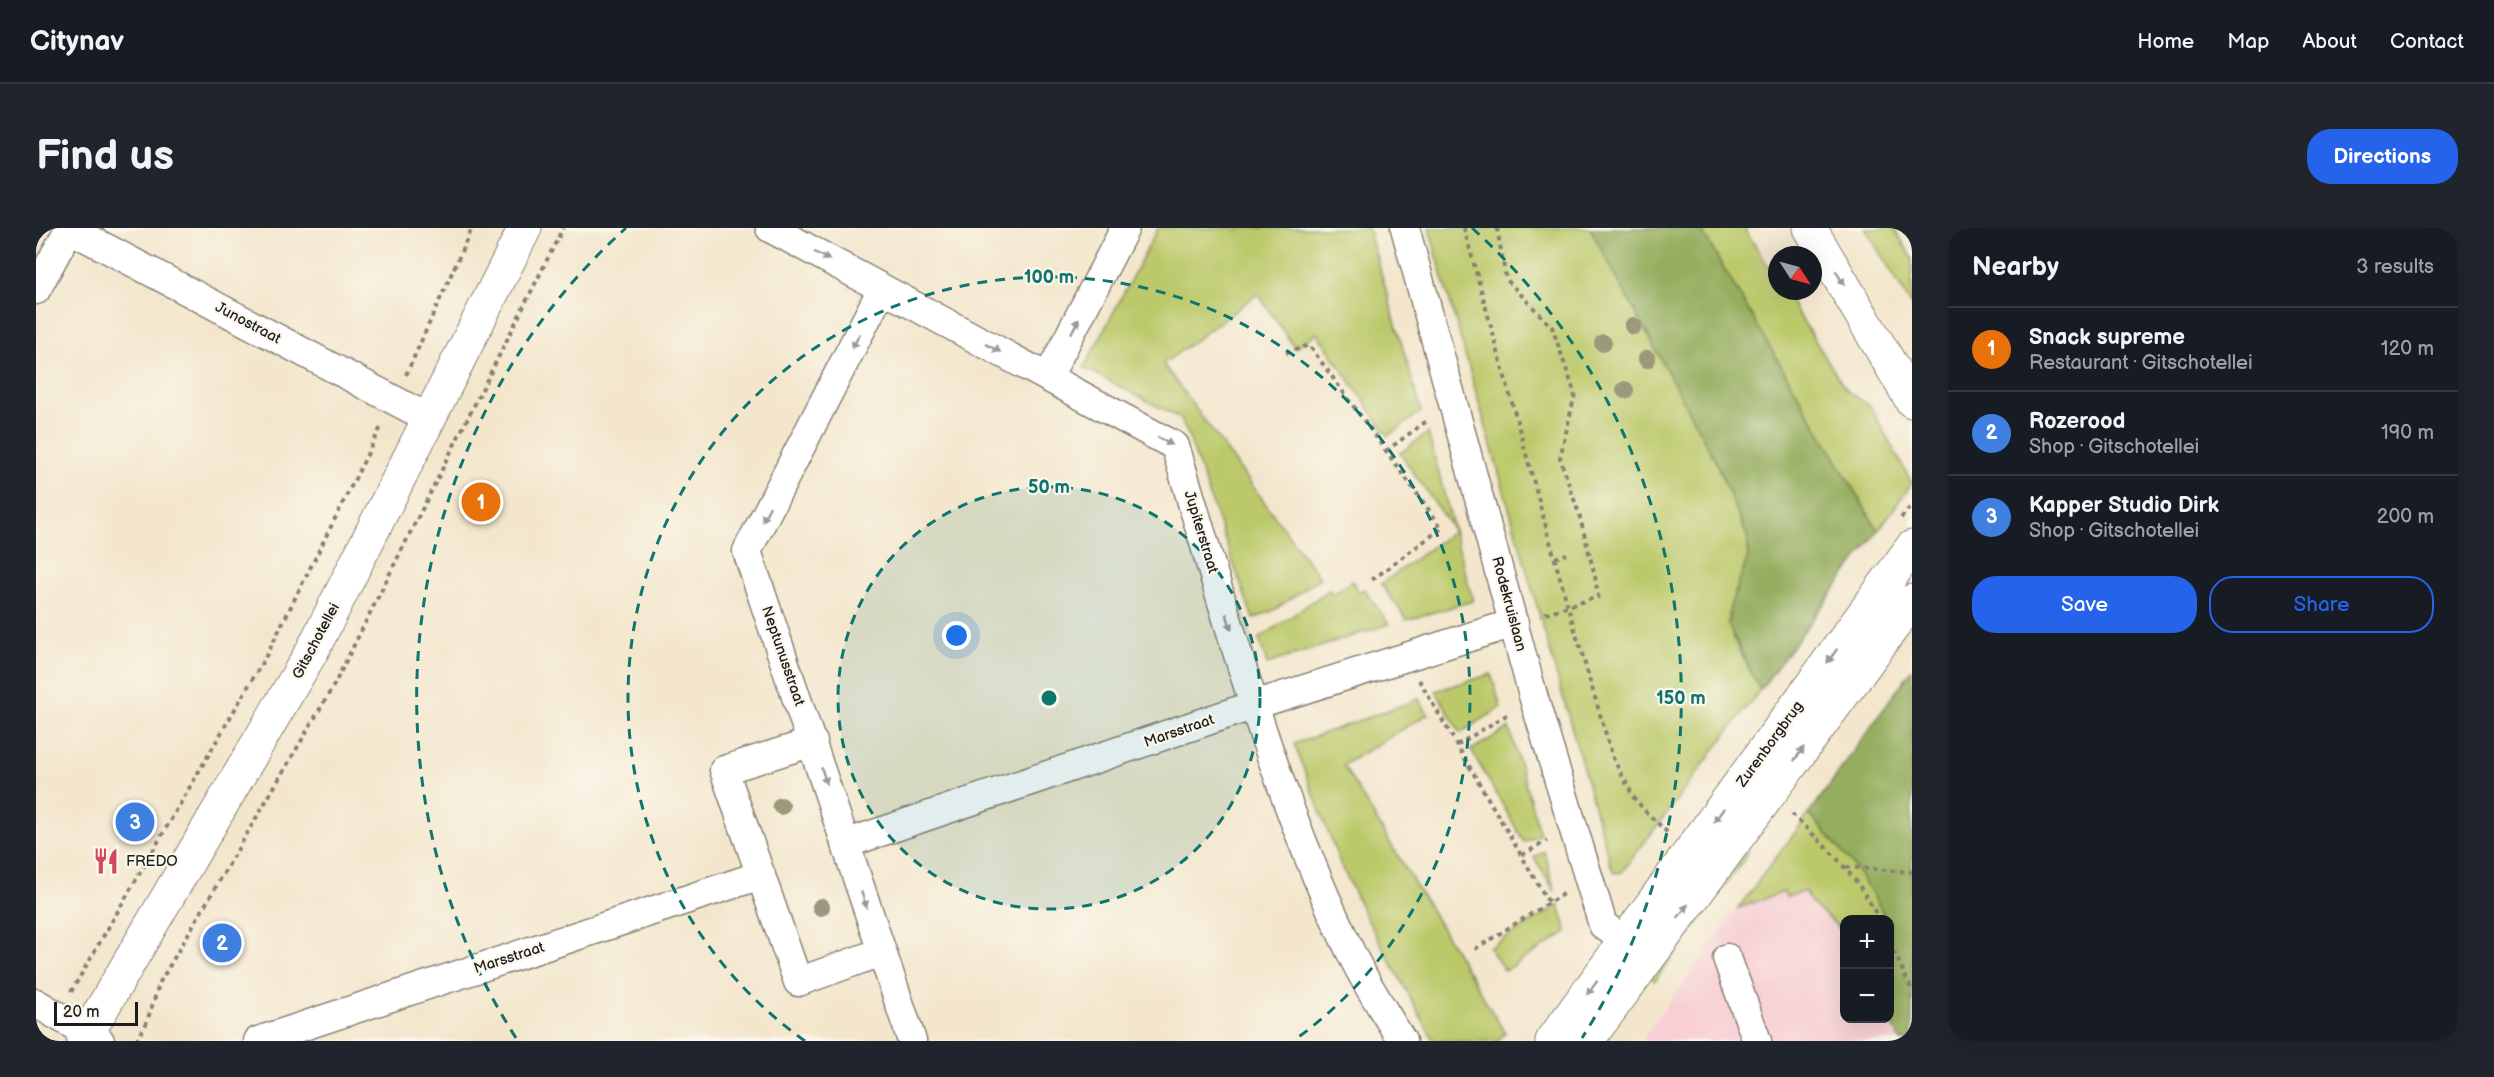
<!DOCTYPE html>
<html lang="en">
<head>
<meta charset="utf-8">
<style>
  :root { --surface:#171b24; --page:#20242c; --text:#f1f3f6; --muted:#9ea1a6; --line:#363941; --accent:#2563eb }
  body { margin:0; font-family:"Balsamiq Sans",sans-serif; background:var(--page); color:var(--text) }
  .controls { position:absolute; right:18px; bottom:18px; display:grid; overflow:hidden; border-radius:12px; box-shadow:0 6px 24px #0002 }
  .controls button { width:54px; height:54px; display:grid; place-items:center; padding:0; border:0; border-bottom:2px solid var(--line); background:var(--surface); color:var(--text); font:30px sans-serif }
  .compass { position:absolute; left:1732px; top:18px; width:54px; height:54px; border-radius:50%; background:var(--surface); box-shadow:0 6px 24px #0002; rotate:126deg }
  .scale { position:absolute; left:18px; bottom:15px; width:84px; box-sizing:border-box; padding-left:6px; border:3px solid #1c1c1c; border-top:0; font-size:16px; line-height:21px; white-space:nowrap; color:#1c1c1c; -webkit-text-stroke:4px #fbf7ec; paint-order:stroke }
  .you { position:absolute; left:921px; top:408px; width:21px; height:21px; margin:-15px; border:4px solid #fff; border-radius:50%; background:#1a73e8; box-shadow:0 0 0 9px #1a73e833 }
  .badge { display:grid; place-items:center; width:39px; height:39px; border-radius:50%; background:var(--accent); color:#fff; font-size:20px; font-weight:700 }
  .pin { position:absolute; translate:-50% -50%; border:3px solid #fff; box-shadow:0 2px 6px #0006 }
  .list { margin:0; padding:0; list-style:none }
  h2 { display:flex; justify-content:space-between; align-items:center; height:78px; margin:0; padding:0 24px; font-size:26px }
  h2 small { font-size:20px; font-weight:400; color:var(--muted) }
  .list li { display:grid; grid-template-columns:39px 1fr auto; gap:18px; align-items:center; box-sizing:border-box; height:84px; padding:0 24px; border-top:2px solid var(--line) }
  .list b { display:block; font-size:22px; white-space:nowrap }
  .list p { margin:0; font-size:20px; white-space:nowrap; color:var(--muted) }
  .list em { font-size:20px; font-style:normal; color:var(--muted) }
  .actions { display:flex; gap:12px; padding:18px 24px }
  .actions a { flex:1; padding:14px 0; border:2px solid var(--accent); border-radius:24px; text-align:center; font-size:21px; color:var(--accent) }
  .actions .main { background:var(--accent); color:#fff }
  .map { position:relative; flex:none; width:1876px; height:813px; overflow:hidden; border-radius:24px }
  header { display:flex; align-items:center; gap:36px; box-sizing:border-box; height:84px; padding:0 30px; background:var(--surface); border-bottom:2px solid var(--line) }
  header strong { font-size:28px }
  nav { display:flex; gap:33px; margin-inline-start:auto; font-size:21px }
  .intro { display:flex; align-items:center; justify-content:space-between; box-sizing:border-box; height:144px; padding:0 36px }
  h1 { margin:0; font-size:42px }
  .button { padding:15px 27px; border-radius:24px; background:var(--accent); color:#fff; font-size:21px; font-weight:700 }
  main { display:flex; gap:36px; padding:0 36px }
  aside { flex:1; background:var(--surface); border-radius:24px; box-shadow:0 6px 24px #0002 }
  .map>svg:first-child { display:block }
</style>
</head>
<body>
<header>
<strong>Citynav</strong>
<nav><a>Home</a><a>Map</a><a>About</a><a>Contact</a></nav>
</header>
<div class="intro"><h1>Find us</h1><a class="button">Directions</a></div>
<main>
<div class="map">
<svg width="1876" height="813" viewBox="0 0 1876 813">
  <rect width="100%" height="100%" fill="#fbf7ec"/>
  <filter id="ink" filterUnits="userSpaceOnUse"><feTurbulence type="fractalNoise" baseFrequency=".0167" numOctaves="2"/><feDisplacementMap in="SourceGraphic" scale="12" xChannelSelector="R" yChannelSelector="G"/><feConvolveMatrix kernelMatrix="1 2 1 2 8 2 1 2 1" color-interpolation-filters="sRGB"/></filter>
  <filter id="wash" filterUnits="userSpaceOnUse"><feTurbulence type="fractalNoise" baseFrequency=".008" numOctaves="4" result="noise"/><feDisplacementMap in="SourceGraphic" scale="24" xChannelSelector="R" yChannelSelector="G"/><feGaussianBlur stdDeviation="1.35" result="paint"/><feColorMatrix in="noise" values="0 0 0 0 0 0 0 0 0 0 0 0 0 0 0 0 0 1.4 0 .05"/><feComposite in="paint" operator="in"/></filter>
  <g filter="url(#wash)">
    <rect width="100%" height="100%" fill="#f3e6cc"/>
    <!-- built -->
    <path fill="#f7cfd4" d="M 1769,663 L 1772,671 L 1805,700 L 1808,707 L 1808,790 L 1853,791 L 1865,813 L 1605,813 L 1702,680 L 1748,664 L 1750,669 Z"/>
    <!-- green -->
    <path fill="#bcc96b" stroke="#6c7244" stroke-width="1.5" d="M 1122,0 L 1198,0 L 1203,3 L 1204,0 L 1332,0 L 1382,172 L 1385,184 L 1352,208 L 1281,105 L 1259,120 L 1222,66 L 1127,136 L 1284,350 L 1238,382 L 1217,391 L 1151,204 L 1144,190 L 1048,140 Z
      M 1393,0 L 1554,0 L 1678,230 L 1712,310 L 1712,329 L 1694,379 L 1698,412 L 1724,462 L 1586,644 L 1578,645 L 1576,641 Z
      M 1664,0 L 1708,0 L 1741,52 L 1741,63 L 1748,63 L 1810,162 L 1834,178 L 1876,255 L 1842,303 Z
      M 1829,0 L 1858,0 L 1876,30 L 1876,78 Z
      M 1392,205 L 1437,373 L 1371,392 L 1345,356 L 1418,303 L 1364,225 Z
      M 1316,353 L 1323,364 L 1328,361 L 1353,396 L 1231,436 L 1223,411 L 1293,362 L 1297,366 Z
      M 1455,446 L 1465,480 L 1424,505 L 1400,463 Z
      M 1383,471 L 1392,486 L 1307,537 L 1469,805 L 1462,813 L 1398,813 L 1329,687 L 1304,635 L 1258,516 Z
      M 1473,500 L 1504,606 L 1488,614 L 1435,522 Z
      M 1773,586 C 1803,619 1831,651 1850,691 L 1808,692 L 1808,707 C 1799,690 1775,682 1769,663 L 1750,669 L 1748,664 L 1702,680 Z
      M 1712,622 L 1708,632 L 1619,753 L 1612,748 Z
      M 1508,623 L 1519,663 L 1498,629 Z
      M 1523,677 L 1531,704 L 1469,743 L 1453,720 Z"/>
    <!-- forest -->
    <path fill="#95ad5f" stroke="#58643e" stroke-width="1.5" d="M 1554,0 L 1664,0 L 1842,303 L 1724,462 L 1692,396 L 1694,379 L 1712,329 L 1712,310 L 1678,230 Z
      M 1876,441 L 1876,813 L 1865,813 L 1853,791 L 1854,692 L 1850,691 C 1831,651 1803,619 1773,586 Z"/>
  </g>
  <g filter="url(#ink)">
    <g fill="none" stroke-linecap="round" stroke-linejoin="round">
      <!-- street casing -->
      <g stroke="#888174" stroke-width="31">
        <path id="street" d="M 32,0 L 392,190
          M 734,0 L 1139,218 C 1191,388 1239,571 1318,731 C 1332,759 1350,786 1366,813
          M 1369,0 L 1498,471 L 1567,697 L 1608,727
          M 846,61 L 711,323 L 876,813
          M 0,62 L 33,1
          M 1012,149 L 1089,0
          M 777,514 L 688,542 L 762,754 L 845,724
          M 809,616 L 1218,477 L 1478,395
          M 1691,730 L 1721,813
          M 0,775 L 64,813
          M 222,813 L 725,647"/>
      </g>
      <!-- secondary casing -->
      <g stroke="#888174" stroke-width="35">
        <path id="secondary" d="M 47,813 L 276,423 L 489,0
          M 1516,813 L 1876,319
          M 1551,813 L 1876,373"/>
      </g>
      <!-- highway casing -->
      <g stroke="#888174" stroke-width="35">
        <path id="highway" d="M 1774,0 L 1876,173"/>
      </g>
      <!-- path -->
      <path stroke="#888174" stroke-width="4" stroke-dasharray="4.5 4.5" stroke-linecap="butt" d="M 1428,0 L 1532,379 L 1577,530 L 1598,570 L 1611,585 L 1632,605
        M 1461,0 L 1470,51 L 1516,99 L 1539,166 L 1524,230 L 1543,286 L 1559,348 L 1562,369 L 1504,387
        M 1250,125 L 1273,117 L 1406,300 L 1333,354
        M 370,147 L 436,0
        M 1350,223 L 1392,192
        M 1865,290 L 1876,277
        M 1519,330 L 1531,326
        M 1383,452 L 1513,675
        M 1421,517 L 1474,485
        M 1756,586 C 1789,618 1823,648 1843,692
        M 1486,627 L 1511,613
        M 1810,639 L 1876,644
        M 1854,715 L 1876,763
        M 1439,721 L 1530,664
        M 35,764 L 231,426 L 346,197
        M 100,813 L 110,796 L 124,754 L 298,457 L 527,0"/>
      <!-- street -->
      <use href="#street" stroke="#fff" stroke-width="28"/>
      <!-- secondary -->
      <use href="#secondary" stroke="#fff" stroke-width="33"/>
      <!-- highway -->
      <use href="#highway" stroke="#fff" stroke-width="33"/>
    </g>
    <!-- trees -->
    <g fill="#9c987b">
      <circle cx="1597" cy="98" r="9"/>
      <circle cx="1567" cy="115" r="9"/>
      <circle cx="1611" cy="131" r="9"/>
      <circle cx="1589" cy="162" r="9"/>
      <circle cx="745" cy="578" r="9"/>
      <circle cx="785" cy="679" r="9"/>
    </g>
    <!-- one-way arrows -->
    <defs><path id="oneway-solid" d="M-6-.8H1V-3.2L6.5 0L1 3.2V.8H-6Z" transform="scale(1.5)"/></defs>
    <g fill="#999">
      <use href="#oneway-solid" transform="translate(786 28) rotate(28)"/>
      <use href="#oneway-solid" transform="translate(1804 50) rotate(59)"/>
      <use href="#oneway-solid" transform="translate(1039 98) rotate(-63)"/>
      <use href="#oneway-solid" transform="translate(820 113) rotate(117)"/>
      <use href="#oneway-solid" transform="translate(957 120) rotate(28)"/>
      <use href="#oneway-solid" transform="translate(1129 213) rotate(28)"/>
      <use href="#oneway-solid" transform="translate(730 286) rotate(117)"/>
      <use href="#oneway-solid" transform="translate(1193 394) rotate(73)"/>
      <use href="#oneway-solid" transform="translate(1796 428) rotate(126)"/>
      <use href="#oneway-solid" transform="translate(1763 526) rotate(-54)"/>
      <use href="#oneway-solid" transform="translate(788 548) rotate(72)"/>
      <use href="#oneway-solid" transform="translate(1683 587) rotate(126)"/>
      <use href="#oneway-solid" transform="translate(828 672) rotate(72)"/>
      <use href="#oneway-solid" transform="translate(1647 683) rotate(-53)"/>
      <use href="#oneway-solid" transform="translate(1556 760) rotate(127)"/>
    </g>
  </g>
  <!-- distance rings -->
  <circle cx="1013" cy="470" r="211" fill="#0f766e" fill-opacity=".12"/>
  <g fill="none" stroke="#0f766e" stroke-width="3" stroke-dasharray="10 8">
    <circle cx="1013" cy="470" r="211"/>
    <path d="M769 813A421 421 0 1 1 1257 813"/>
    <path d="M480 810A632 632 0 0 1 590 0M1436 0A632 632 0 0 1 1546 810"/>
  </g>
  <!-- icons -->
  <defs>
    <g id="restaurant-bare" transform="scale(2.07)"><path d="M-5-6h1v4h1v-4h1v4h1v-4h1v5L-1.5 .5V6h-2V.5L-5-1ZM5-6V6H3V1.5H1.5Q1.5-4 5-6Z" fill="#d1495b" stroke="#fbf7ec" stroke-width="2.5" paint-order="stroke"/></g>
  </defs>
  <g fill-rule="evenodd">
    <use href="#restaurant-bare" x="70" y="633"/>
  </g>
  <g text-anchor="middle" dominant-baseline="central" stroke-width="4.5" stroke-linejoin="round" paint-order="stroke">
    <!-- street labels -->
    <g font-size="15" fill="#1c1c1c" stroke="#fbf7ec">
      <text transform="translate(212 95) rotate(28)">Junostraat</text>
      <text transform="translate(1165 304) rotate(73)">Jupiterstraat</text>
      <text transform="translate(1473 376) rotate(75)">Rodekruislaan</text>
      <text transform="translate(280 413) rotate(-62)">Gitschotellei</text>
      <text transform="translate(747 428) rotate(71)">Neptunusstraat</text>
      <text transform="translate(1143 503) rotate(-19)">Marsstraat</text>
      <text transform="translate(1734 516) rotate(-54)">Zurenborgbrug</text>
      <text transform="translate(473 730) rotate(-18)">Marsstraat</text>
    </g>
    <!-- poi labels -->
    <g font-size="15" fill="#1c1c1c" stroke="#fbf7ec" text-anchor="start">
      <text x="90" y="633">FREDO</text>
    </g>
  </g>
  <circle cx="1013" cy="470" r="9" fill="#0f766e" stroke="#fbf7ec" stroke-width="3"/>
  <g font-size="18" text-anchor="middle" font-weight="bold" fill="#0f766e" stroke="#fbf7ec" stroke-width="4.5" stroke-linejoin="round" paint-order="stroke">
    <text x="1013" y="55">100 m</text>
    <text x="1013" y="265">50 m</text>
    <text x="1645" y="476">150 m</text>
  </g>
</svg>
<div class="controls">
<button>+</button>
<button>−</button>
</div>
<svg class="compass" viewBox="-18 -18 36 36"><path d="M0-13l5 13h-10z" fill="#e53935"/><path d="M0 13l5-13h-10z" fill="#9ea1a6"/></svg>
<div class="scale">20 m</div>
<div class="you"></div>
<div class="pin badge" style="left:445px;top:274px;background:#e8710a">1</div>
<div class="pin badge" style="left:186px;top:715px;background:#3f7fe0">2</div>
<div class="pin badge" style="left:99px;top:594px;background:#3f7fe0">3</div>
</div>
<aside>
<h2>Nearby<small>3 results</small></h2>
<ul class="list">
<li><span class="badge" style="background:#e8710a">1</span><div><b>Snack supreme</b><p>Restaurant · Gitschotellei</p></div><em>120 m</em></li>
<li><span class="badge" style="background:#3f7fe0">2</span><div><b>Rozerood</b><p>Shop · Gitschotellei</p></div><em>190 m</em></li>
<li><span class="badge" style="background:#3f7fe0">3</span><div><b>Kapper Studio Dirk</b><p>Shop · Gitschotellei</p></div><em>200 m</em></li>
</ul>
<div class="actions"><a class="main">Save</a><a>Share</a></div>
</aside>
</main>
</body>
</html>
